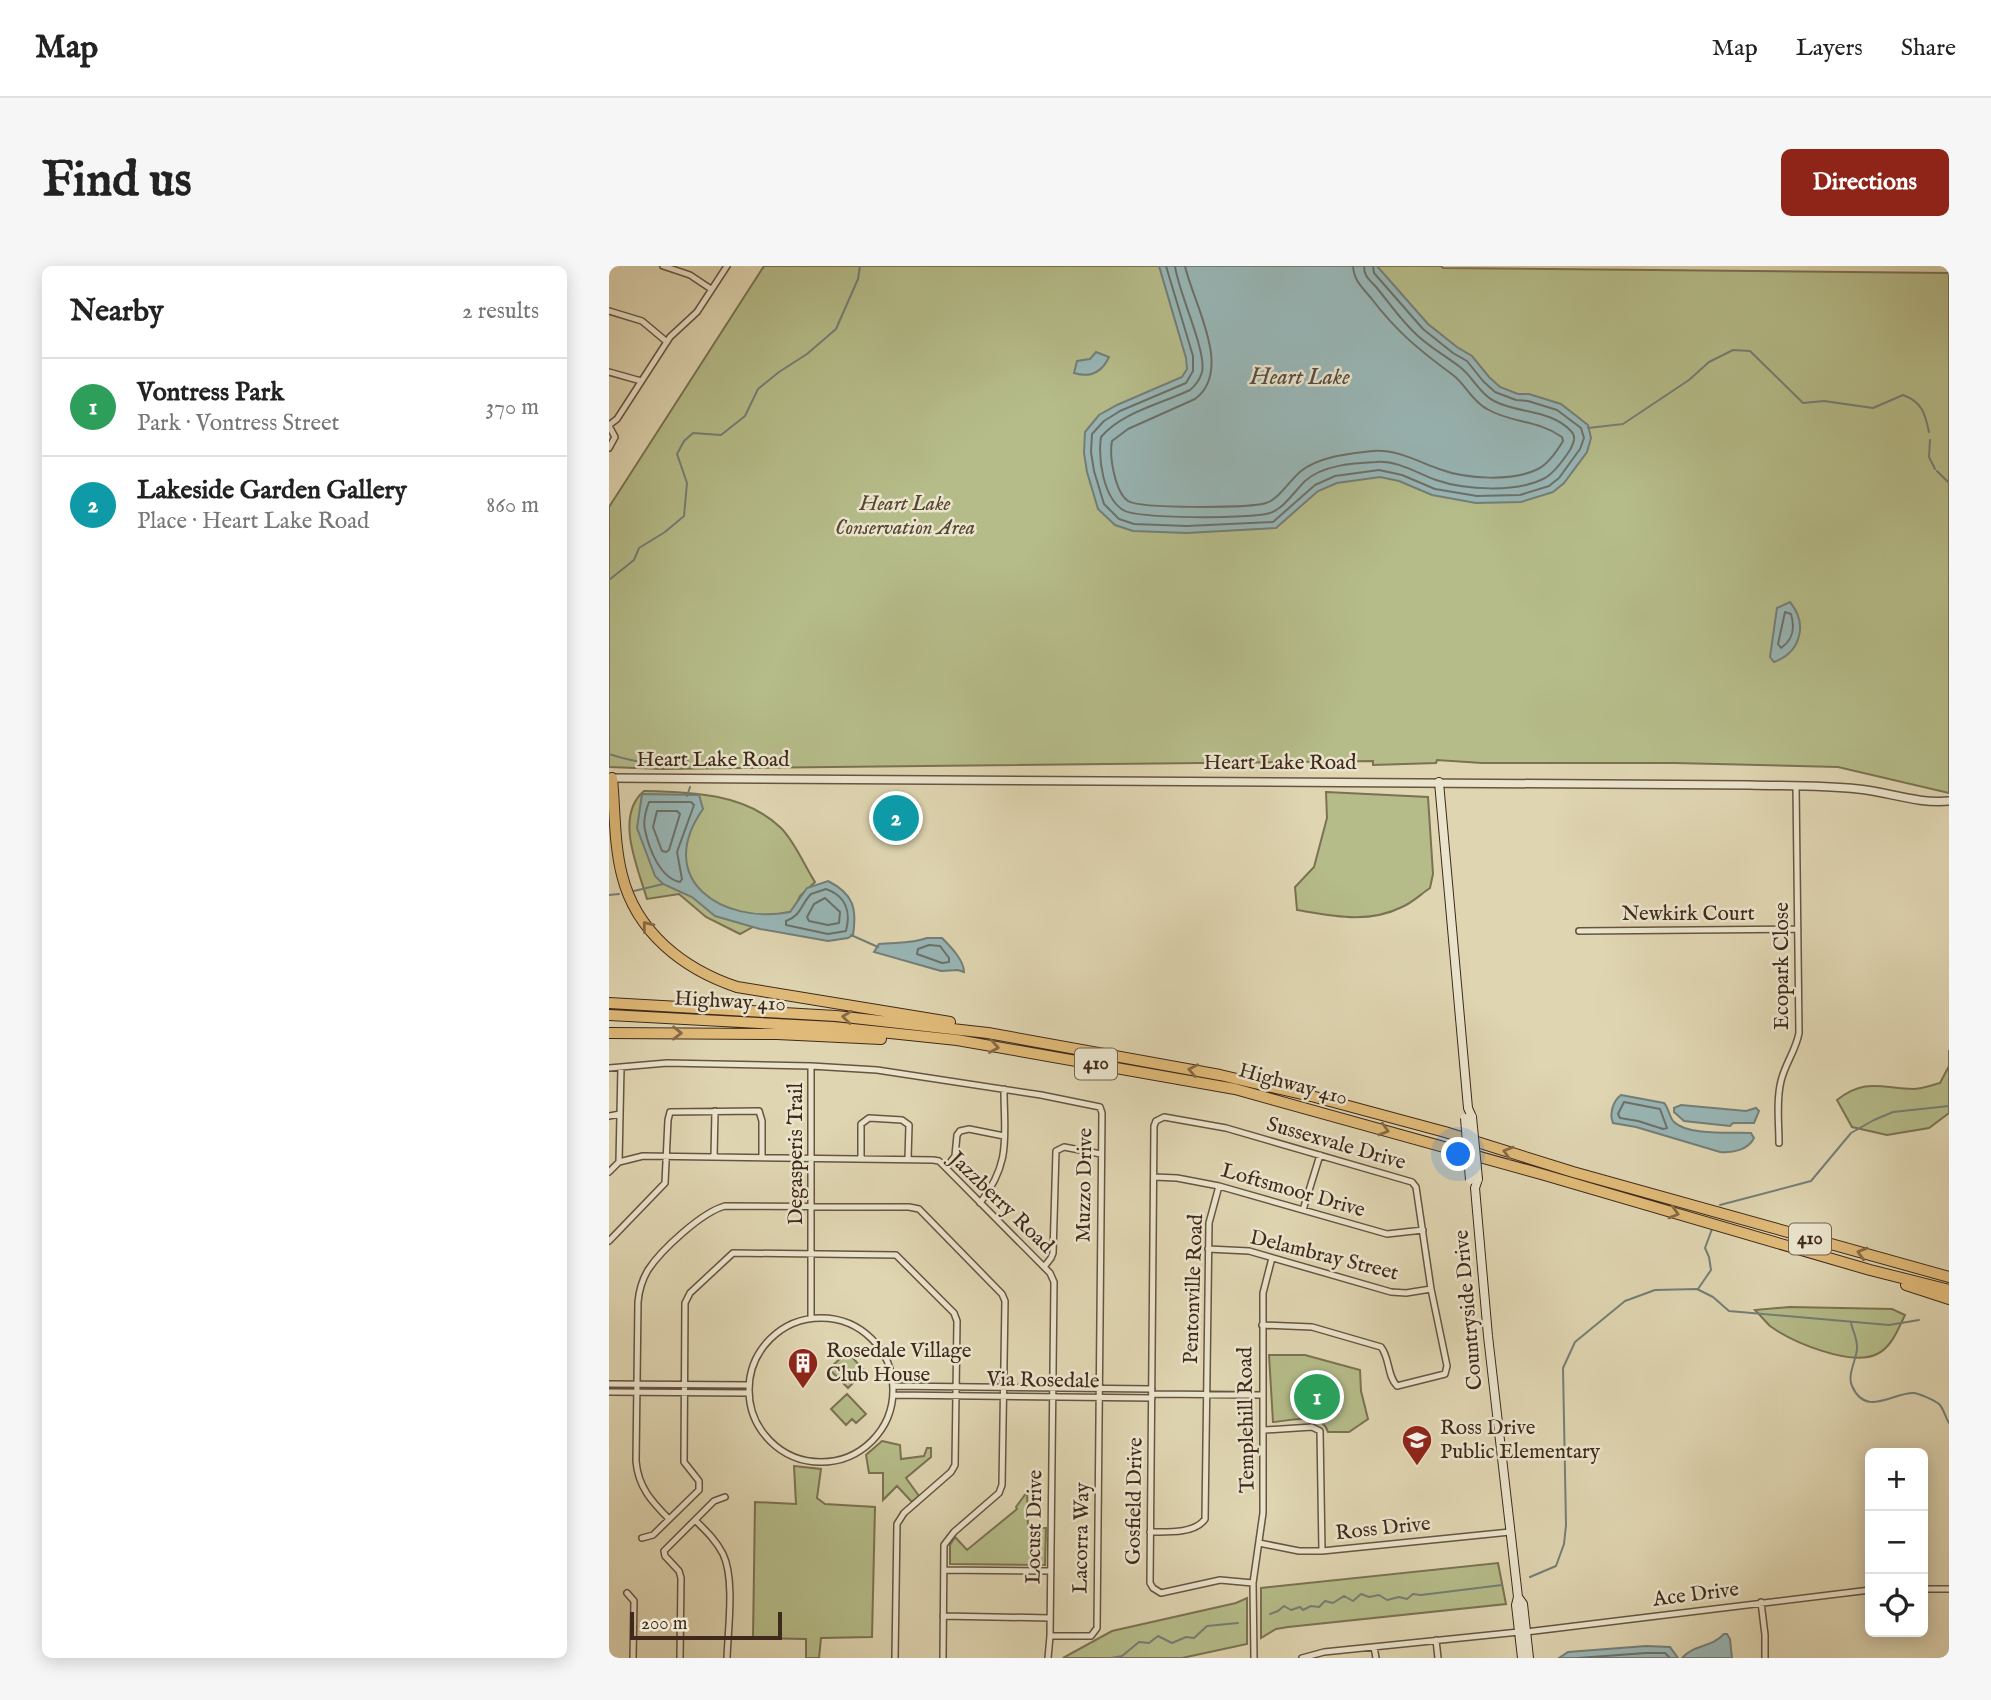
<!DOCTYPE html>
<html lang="en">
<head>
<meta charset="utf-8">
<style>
  :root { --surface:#fff; --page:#f6f6f6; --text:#222; --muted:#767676; --line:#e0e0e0; --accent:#8f2418 }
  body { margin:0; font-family:"IM FELL English",serif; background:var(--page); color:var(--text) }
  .controls { position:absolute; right:21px; bottom:21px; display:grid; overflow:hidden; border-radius:10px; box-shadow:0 4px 18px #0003 }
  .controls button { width:63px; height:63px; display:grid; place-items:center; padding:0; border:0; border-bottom:2px solid var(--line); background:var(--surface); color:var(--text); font:35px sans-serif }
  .scale { position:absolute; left:21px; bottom:18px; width:152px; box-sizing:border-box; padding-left:7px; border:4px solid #3f291c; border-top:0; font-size:19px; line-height:24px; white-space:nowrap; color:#3f291c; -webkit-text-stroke:5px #eae4cc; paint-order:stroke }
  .you { position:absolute; left:850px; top:889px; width:24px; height:24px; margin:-18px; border:5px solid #fff; border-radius:50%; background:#1a73e8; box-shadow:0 0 0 10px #1a73e833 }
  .badge { display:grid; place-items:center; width:46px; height:46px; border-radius:50%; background:var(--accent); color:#fff; font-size:23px; font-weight:700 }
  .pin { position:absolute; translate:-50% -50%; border:4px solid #fff; box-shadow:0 2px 7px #0006 }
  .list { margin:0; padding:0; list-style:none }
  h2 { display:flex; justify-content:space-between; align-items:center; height:91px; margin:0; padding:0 28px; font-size:30px }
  h2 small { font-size:23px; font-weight:400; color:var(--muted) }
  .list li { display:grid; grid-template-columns:46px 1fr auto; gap:21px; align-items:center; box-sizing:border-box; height:98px; padding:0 28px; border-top:2px solid var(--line) }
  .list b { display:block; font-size:26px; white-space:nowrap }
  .list p { margin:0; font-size:23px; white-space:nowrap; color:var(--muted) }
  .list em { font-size:23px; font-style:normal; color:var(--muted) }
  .icon { flex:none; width:38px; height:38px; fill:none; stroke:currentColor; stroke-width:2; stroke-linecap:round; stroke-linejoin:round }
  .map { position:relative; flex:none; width:1340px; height:1392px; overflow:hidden; border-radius:10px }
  header { display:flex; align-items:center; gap:42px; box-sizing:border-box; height:98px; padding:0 35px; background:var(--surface); border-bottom:2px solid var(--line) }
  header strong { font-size:33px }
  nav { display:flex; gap:38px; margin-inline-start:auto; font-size:24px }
  .intro { display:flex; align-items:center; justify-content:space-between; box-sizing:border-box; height:168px; padding:0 42px }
  h1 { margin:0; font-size:49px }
  .button { padding:18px 32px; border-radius:10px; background:var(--accent); color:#fff; font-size:24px; font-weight:700 }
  main { display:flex; gap:42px; padding:0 42px }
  aside { flex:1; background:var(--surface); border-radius:10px; box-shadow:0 4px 18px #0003 }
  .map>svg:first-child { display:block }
</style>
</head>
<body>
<header>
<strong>Map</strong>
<nav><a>Map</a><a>Layers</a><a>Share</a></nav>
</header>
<div class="intro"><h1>Find us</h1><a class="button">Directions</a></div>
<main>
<aside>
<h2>Nearby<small>2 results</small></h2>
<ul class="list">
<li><span class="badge" style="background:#2e9e5b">1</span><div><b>Vontress Park</b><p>Park · Vontress Street</p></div><em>370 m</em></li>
<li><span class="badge" style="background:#0f9aa8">2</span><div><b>Lakeside Garden Gallery</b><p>Place · Heart Lake Road</p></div><em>860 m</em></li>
</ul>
</aside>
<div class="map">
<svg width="1340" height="1392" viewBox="0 0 1340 1392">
  <rect width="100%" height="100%" fill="#dfd5b1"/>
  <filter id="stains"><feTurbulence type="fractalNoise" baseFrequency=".00286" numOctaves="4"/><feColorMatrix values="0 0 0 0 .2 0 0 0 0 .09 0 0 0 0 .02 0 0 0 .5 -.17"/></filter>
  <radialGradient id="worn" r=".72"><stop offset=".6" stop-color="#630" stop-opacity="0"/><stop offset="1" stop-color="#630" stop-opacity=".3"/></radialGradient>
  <!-- green -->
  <path fill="#b5bc89" stroke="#7a7252" stroke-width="2" d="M 155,0 L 832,0 L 834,2 L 1340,7 L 1340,527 L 1229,501 L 1066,497 L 873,497 L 828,494 L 827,497 L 764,499 L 764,495 L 53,503 L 0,501 L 0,241 Z
    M 35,525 C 81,526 136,527 172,562 C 186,576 195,599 206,616 L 191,630 L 186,641 L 181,646 L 165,649 L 131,668 L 97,651 L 70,628 L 38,633 C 29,602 5,550 35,525 Z
    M 717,526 L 819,531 L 824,608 L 821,622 C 812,628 803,637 793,641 C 759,658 724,650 688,644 L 686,621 L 705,601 L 718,552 Z
    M 1340,784 L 1340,847 L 1320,862 L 1278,869 L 1243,861 L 1228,834 C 1256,812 1272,822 1304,823 C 1313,823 1323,819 1331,817 L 1340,800 Z
    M 1181,1041 L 1283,1043 L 1296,1049 C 1289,1063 1283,1081 1268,1088 C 1242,1101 1183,1076 1161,1060 C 1156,1055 1151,1049 1146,1044 Z
    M 238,1086 L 256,1105 L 239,1122 L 220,1103 Z
    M 660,1089 L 696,1089 L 751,1104 L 752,1125 L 759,1153 L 740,1166 L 719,1166 C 713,1145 681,1155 664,1156 Z
    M 238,1128 L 257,1148 L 247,1157 L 243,1153 L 237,1159 L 222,1143 Z
    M 273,1175 L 291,1179 L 292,1193 L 315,1190 L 318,1182 L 322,1182 L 322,1191 L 297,1212 L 310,1230 L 303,1236 L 288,1220 L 274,1234 L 274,1207 L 260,1207 L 257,1189 Z
    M 185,1200 L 212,1203 L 208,1232 L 216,1238 L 266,1241 L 263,1371 L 212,1372 L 210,1392 L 197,1392 L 197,1373 L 144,1372 L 146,1236 L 187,1238 Z
    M 418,1226 L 419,1262 L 437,1262 L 436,1299 L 341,1298 L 341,1279 L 346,1271 L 358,1284 L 408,1243 L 407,1241 Z
    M 889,1297 L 897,1338 L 679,1361 L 667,1363 L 652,1372 L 652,1322 Z
    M 638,1332 L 638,1378 L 573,1392 L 454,1392 L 503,1365 L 627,1337 Z"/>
  <!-- water -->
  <path fill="#98b6b6" stroke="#747e78" stroke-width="2" d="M 550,0 L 768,0 L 819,58 L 848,81 L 863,90 L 880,111 L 891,121 L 909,128 L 920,128 L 952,138 L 979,159 L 982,172 L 978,186 L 955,217 L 944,226 L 912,236 L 867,237 L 823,229 L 790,215 L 771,211 L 728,217 L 709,225 L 667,262 L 578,267 L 524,265 L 506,259 L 489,243 L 478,206 L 475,187 L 476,166 L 490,149 L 508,139 L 573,111 L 578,103 L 577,92 Z
    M 487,86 L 500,91 C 493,106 481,112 465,107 L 468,95 L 481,93 Z
    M 1181,336 C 1199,358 1192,386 1165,396 L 1161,391 L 1168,342 Z
    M 33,528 L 90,529 L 94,543 C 44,614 114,659 181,646 L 198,622 L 219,615 C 245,628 248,643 244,669 L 239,672 L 219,675 L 151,663 L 106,650 L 83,631 L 54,618 L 46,610 L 28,562 Z
    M 318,672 L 333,672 C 341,680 355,694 355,706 L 349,704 L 332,705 L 265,686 L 270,678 C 287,676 302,678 318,672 Z
    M 1012,829 L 1055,837 C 1060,842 1060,851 1065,856 C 1079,870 1124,866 1142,867 L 1145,872 C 1139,884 1124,887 1111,886 L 1027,861 L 1004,857 C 1000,848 1004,835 1012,829 Z
    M 1072,839 L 1137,845 L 1147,842 L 1150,845 L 1145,857 L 1124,857 L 1121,860 L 1075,855 L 1065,846 L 1065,842 Z
    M 1115,1368 L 1118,1368 L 1121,1373 L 1123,1392 L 1073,1392 C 1085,1378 1102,1382 1115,1368 Z
    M 1037,1380 L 1061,1381 L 1069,1392 L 950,1392 L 959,1386 Z"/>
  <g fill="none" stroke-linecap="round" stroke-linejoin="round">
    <!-- shore -->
    <path stroke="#6c7069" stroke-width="2" d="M 557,0 L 584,90 L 584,105 L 577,117 L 511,145 L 495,155 L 483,168 L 482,186 L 485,205 L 495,238 L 510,253 L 525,258 L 578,260 L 664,256 L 706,219 L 726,210 L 770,204 L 793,209 L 826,223 L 868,230 L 911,229 L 940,220 L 950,212 L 971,183 L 975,172 L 972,162 L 948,144 L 919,135 L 907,134 L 886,126 L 874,115 L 858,95 L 844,87 L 814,63 L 765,7 L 764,0
      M 566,0 C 569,26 598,85 593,106 C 591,113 586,120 581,124 C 552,138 513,146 492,171 C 489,193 494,231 514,244 C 528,253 643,253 661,247 C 674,243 686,225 696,215 C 714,199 744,197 767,196 C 788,194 808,207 827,214 C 856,224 908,227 936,212 C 945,207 955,193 961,184 C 964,178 968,171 962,165 C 941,143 910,148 885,135 C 870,127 864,111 851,101 C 838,91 822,82 809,70 C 793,56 781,38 768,22 C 761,14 755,11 755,0
      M 576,0 C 584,37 625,104 586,133 L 519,163 L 503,175 C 500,190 506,226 519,235 C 531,243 641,242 657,237 C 670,233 681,214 692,205 C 712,190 740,188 764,185 C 787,183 808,195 830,203 C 857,213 903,216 929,203 C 939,198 948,185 954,175 L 953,171 C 927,153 904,158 878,143 C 863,135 857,119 844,109 C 810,84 788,66 762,32 C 753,21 745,15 744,0
      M 1176,346 L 1182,348 C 1186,361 1184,374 1172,382 L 1169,378 Z
      M 40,536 L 82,536 L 85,539 L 68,586 L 73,613 L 71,616 C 51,612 40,583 36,564 C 34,556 37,544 40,536 Z
      M 48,545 L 68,545 L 71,548 L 60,584 L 57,586 L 53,585 L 44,561 Z
      M 217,623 C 237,630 242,646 237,665 L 219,668 L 177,659 L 177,655 C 192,650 192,638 202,628 Z
      M 216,632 L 231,646 L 230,657 L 219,659 L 200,655 L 198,651 L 205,638 Z
      M 320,679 L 331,680 L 340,692 L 340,696 L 333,697 L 308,688 L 309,683 Z
      M 1015,836 L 1051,843 L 1058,862 L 1054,863 L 1029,855 L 1011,852 L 1009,848 Z
      M 969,1392 L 1037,1387 L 1056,1387 L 1061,1392"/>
    <!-- stream -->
    <path stroke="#747e78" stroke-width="2" d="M 979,162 L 1014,158 L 1080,114 L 1100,96 L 1124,84 L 1141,85 L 1194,137 L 1215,135 L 1264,142 L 1294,129 C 1313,136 1316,147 1320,166
      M 1321,174 L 1320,191 L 1326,203
      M 1328,205 L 1340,217
      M 0,314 L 25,294 L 30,282 L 56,266 L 75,250 L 78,217 L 68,188 L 75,175 L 84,167 L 112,169 L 136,150 L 149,123 L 170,106 L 198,88 L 227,63 L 249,13 L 251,0
      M 0,488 C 26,497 52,500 79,495 L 81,500
      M 78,530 L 81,521
      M 25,625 L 54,618
      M 0,629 L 10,628
      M 242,669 L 269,681
      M 1111,939 L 1202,915 L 1242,867 L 1265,854 L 1284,846 L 1340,840
      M 1089,1023 L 1102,1004 L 1100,991 L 1096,982 L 1103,963
      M 1242,1057 C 1244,1065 1249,1075 1248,1083 C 1247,1095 1238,1109 1243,1120 C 1257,1152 1284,1126 1305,1127 C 1311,1128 1325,1134 1330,1138 C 1335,1143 1336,1151 1340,1157
      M 921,1311 L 947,1300 L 955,1278 L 957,1259 L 954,1102 L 966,1076 L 1016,1035 L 1046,1024 L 1088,1023 L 1104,1031 L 1120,1045 L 1280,1059 L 1310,1054
      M 661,1348 L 669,1345 L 675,1340 L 682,1344 L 691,1341 L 694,1344 L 702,1340 L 710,1341 L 716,1335 L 724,1337 L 735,1330 L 744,1335 L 752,1328 L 760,1331 L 770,1329 L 778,1334 L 790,1331 L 798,1333 L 804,1328 L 812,1329 L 893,1319
      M 502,1392 L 513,1390 L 530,1376 L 540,1377 L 549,1370 L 563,1377 L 577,1371 L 585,1372 L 598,1360 L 629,1357"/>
    <!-- minor casing -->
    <g stroke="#675441" stroke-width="8">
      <path id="minor" d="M 54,0 L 81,9 L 102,23
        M 0,45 L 33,55 L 58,76
        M 0,106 L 32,115
        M 0,159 L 8,153 L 61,71 L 88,46 L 118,0
        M 0,160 L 6,171 L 0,182
        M 970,665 L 1189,663
        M 0,802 L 58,797 L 202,800 L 268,804 L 432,829 L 491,841 L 493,847 L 488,1362 L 482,1370 L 441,1370
        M 0,850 L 11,848
        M 1170,877 C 1170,857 1167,835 1172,815 C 1176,798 1187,784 1190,767 L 1187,520
        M 105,891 L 106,845
        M 252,892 L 252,858 L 260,852 L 293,854 L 300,859 L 299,893
        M 10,896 L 12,801
        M 337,902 L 346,890 L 348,869 L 351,865 L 360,863 L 395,870
        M 0,906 L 10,896 L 34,890 L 324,894 L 330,895 L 337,902 L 441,1007 L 445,1016 L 441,1370 L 439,1392
        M 545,911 L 568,912 L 610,920 L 778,968 L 814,964
        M 371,937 C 403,896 395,870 395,823
        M 694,944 L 711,889
        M 0,975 L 56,917 L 59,854 L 61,846 L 150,845 L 153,855 L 153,891
        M 599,983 L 640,985 L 782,1026 L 797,1027 L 822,1023
        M 435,1001 L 442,992 L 444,987 L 447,885 L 455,881 L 492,888
        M140 1124a72 72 0 1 1 144 0a72 72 0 1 1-144 0Z
        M 202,1052 L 202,800
        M 0,1118 L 139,1119
        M 284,1120 L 543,1123
        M 0,1126 L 138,1127
        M 543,1128 L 653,1129
        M 284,1129 L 543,1132
        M 656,1164 L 703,1161 L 711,1165 L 713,1285
        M 60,1253 C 43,1236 29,1221 27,1195 L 29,1036 C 30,1025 33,1014 39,1004 C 52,984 93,946 116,940 L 300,941 L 310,943 L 393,1028 L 396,1035 L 393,1219 L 390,1227 L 345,1266 L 335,1279 L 334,1392
        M 86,1254 C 96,1264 107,1274 114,1288 C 126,1313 119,1363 118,1392
        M 541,1266 C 557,1266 586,1268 596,1253 L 600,957 L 610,920
        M 33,1272 L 44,1269 L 90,1224 L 90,1215 L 75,1196 L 76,1037 L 81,1027 L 124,987 L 287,989 L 345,1047 L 348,1055 L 346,1199 L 342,1206 L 295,1247 L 288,1258 L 286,1392
        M 650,1277 L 690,1285 L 713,1285 L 901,1266
        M 335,1304 L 441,1305
        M 644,1317 L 611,1314 L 552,1327 L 544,1322 L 541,1317 L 545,860 L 547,855 L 555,851 L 617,862 L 803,916 L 807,921 L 822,1023 L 838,1100 L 836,1108 L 788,1120 C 778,1110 781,1092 772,1081 L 703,1061 L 653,1059
        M 1314,1323 L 1340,1323
        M 18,1327 L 25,1335 L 24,1392
        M 1152,1336 L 1156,1369 L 1156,1392
        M 334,1350 L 441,1352
        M 917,1366 L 1261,1324
        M 827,1374 L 829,1392
        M 765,1381 L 767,1392
        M 71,1392 L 72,1312 L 70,1305 L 56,1290 L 55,1285 L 105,1235 L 116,1231
        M 645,1392 L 644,1317 L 654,1247 L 654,1027 L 663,992
        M 693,1392 L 715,1386 L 910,1366"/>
    </g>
    <!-- tertiary casing -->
    <g stroke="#675441" stroke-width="10">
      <path id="tertiary" d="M 0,512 L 1141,519 C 1176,520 1213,519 1249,523 C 1280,526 1308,538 1340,535"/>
    </g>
    <!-- secondary casing -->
    <g stroke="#3f291c" stroke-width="10">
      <path id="secondary" d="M 830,516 L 859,842 L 863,851
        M 869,913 L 866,922 L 879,1070 L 909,1331 L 907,1339 L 913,1392
        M 909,1331 L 914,1338 L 920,1392"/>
    </g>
    <!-- motorway casing -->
    <g stroke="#3f291c" stroke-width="12">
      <path id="motorway" d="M 3,512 C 6,543 5,578 13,609 C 27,666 74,703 128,721 L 341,756
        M 0,737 L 227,750 L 379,767 L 611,809 L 706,831 L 836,866 L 964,906 L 1340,1011
        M 0,749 L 224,761 L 348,774 L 626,823 L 932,908 L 1261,1004 L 1340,1024
        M 0,767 L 168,768 L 272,773
        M 1297,1019 L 1340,1033"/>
    </g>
    <!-- minor -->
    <use href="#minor" stroke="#eae4cc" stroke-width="5"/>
    <!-- tertiary -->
    <use href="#tertiary" stroke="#eae4cc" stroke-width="7"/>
    <!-- secondary -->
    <use href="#secondary" stroke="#eae4cc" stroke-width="8"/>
    <!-- motorway -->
    <use href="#motorway" stroke="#e0ba78" stroke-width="10"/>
    <!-- secondary-bridge casing -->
    <g stroke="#3f291c" stroke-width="10" stroke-linecap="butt">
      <path id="secondary-bridge" d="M 863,851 L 869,913
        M 856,852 L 861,914"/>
    </g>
    <!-- secondary-bridge -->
    <use href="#secondary-bridge" stroke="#eae4cc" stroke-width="8"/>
  </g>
  <!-- one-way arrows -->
  <defs><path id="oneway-chevron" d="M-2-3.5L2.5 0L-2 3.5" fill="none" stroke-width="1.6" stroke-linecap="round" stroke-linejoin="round" transform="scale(1.75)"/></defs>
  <g stroke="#876a45">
    <use href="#oneway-chevron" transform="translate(38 660) rotate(-129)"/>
    <use href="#oneway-chevron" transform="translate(238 751) rotate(-174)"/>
    <use href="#oneway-chevron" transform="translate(68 767) rotate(1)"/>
    <use href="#oneway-chevron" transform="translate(385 781) rotate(10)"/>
    <use href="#oneway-chevron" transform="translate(584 804) rotate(-169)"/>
    <use href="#oneway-chevron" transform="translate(775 864) rotate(16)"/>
    <use href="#oneway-chevron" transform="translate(899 886) rotate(-163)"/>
    <use href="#oneway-chevron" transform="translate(1065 947) rotate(16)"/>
    <use href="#oneway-chevron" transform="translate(1253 987) rotate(-164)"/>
  </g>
  <!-- icons -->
  <defs>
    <g id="building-pin" transform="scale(1.575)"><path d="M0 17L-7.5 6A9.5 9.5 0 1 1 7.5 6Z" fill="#8f2418" stroke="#eae4cc"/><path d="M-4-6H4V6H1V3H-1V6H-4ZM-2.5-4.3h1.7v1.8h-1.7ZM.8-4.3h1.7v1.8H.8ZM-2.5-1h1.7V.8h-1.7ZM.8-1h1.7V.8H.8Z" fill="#fff"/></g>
    <g id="school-pin" transform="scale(1.575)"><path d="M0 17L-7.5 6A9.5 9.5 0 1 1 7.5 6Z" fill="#8f2418" stroke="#eae4cc"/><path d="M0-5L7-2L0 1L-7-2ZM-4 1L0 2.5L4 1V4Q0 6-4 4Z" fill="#fff"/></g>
  </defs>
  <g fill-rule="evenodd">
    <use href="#building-pin" x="194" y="1097"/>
    <use href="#school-pin" x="808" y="1174"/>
  </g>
  <g text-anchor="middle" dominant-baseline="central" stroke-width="5" stroke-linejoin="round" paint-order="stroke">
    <!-- shield labels -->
    <g fill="#eae4cc" stroke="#726151" stroke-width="2">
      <rect x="466" y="782.5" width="42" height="31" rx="5"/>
      <rect x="1180" y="957.5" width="42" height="31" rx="5"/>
    </g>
    <g font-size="19" font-weight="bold" fill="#3f291c">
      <text x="487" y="798">410</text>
      <text x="1201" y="973">410</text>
    </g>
    <!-- park labels -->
    <g font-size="21" font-style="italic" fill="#574632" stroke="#eae4cc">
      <text x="296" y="238">Heart Lake<tspan x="296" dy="24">Conservation Area</tspan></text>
    </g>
    <!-- street labels -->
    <g font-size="21" fill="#3f291c" stroke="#eae4cc">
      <text x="104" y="494">Heart Lake Road</text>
      <text x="671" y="497">Heart Lake Road</text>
      <text x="1079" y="648">Newkirk Court</text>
      <text transform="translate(1173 700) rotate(-90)">Ecopark Close</text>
      <text transform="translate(121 736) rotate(3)">Highway 410</text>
      <text transform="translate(684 819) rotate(15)">Highway 410</text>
      <text transform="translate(727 878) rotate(16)">Sussexvale Drive</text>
      <text transform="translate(187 888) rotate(-90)">Degasperis Trail</text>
      <text transform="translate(476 919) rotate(-89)">Muzzo Drive</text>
      <text transform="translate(684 925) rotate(16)">Loftsmoor Drive</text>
      <text transform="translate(392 937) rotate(44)">Jazzberry Road</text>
      <text transform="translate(715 990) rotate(14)">Delambray Street</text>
      <text transform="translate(585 1023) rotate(-88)">Pentonville Road</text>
      <text transform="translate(860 1044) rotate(-95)">Countryside Drive</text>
      <text transform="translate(434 1115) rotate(1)">Via Rosedale</text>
      <text transform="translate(638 1154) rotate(-91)">Templehill Road</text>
      <text transform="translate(526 1235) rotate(-89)">Gosfield Drive</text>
      <text transform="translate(426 1261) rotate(-89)">Locust Drive</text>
      <text transform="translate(774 1263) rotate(-6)">Ross Drive</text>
      <text transform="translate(473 1272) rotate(-89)">Lacorra Way</text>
      <text transform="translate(1087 1329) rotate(-7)">Ace Drive</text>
    </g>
    <!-- poi labels -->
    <g font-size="21" fill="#3f291c" stroke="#eae4cc" text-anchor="start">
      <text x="217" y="1085">Rosedale Village<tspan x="217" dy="24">Club House</tspan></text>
      <text x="831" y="1162">Ross Drive<tspan x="831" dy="24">Public Elementary</tspan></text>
    </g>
    <!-- water labels -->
    <g font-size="23" font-style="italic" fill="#554c42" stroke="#eae4cc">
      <text x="691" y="111">Heart Lake</text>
    </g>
  </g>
  <rect width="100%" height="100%" filter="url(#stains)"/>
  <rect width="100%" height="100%" fill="url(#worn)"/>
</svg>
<div class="controls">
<button>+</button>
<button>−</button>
<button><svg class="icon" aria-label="locate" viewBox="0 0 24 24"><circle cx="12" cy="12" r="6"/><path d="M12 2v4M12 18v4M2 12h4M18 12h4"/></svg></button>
</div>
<div class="scale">200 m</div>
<div class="you"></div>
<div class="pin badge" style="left:708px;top:1131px;background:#2e9e5b">1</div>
<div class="pin badge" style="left:287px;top:552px;background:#0f9aa8">2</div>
</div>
</main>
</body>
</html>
